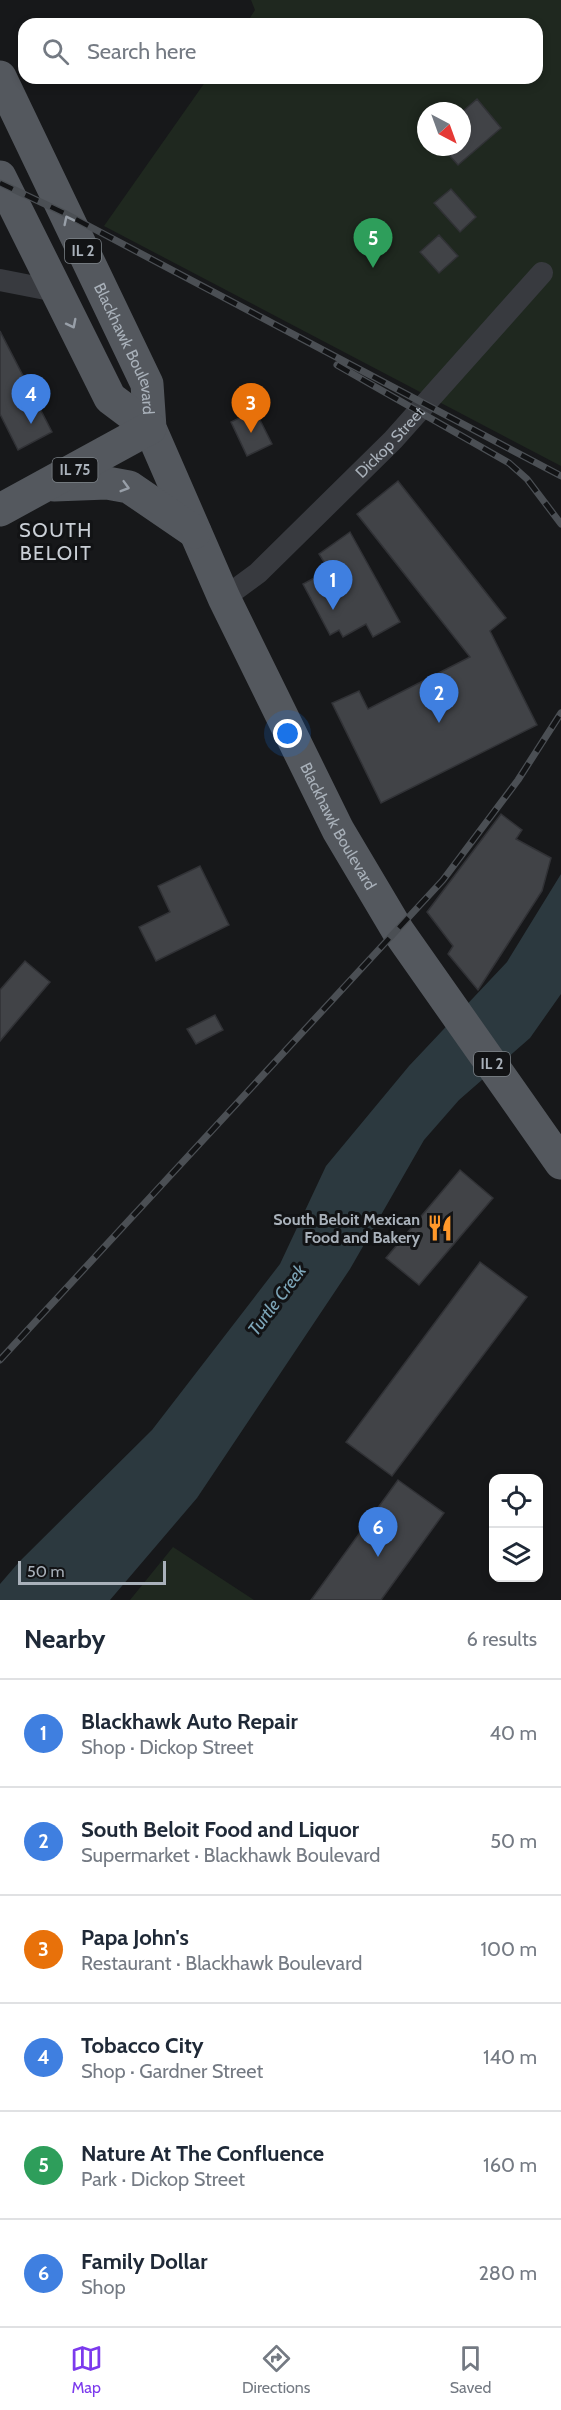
<!DOCTYPE html>
<html lang="en">
<head>
<meta charset="utf-8">
<style>
  :root { --surface:#fff; --page:#f2f2f3; --text:#1f2937; --muted:#747a83; --line:#e0e1e3; --accent:#7c3aed }
  body { margin:0; font-family:Cabin,sans-serif; background:var(--page); color:var(--text) }
  .controls { position:absolute; right:18px; bottom:18px; display:grid; overflow:hidden; border-radius:12px; box-shadow:0 3px 9px #0003 }
  .controls button { width:54px; height:54px; display:grid; place-items:center; padding:0; border:0; border-bottom:2px solid var(--line); background:var(--surface); color:var(--text); font:30px sans-serif }
  .compass { position:absolute; left:417px; top:102px; width:54px; height:54px; border-radius:50%; background:var(--surface); box-shadow:0 3px 9px #0003; rotate:139deg }
  .scale { position:absolute; left:18px; bottom:15px; width:148px; box-sizing:border-box; padding-left:6px; border:3px solid #a9b1ba; border-top:0; font-size:16px; line-height:21px; white-space:nowrap; color:#a9b1ba; -webkit-text-stroke:4px #121315; paint-order:stroke }
  .you { position:absolute; left:288px; top:734px; width:21px; height:21px; margin:-15px; border:4px solid #fff; border-radius:50%; background:#1a73e8; box-shadow:0 0 0 9px #1a73e833 }
  .badge { display:grid; place-items:center; width:39px; height:39px; border-radius:50%; background:var(--accent); color:#fff; font-size:20px; font-weight:700 }
  .pin { position:absolute; translate:-50% -50px; filter:drop-shadow(0 2px 3px #0008) }
  .pin::after { content:''; position:absolute; top:32px; width:21px; height:18px; background:inherit; clip-path:polygon(0 0,100% 0,50% 100%) }
  .list { margin:0; padding:0; list-style:none }
  h2 { display:flex; justify-content:space-between; align-items:center; height:78px; margin:0; padding:0 24px; font-size:26px }
  h2 small { font-size:20px; font-weight:400; color:var(--muted) }
  .list li { display:grid; grid-template-columns:39px 1fr auto; gap:18px; align-items:center; box-sizing:border-box; height:108px; padding:0 24px; border-top:2px solid var(--line) }
  .list b { display:block; font-size:22px; white-space:nowrap }
  .list p { margin:0; font-size:20px; white-space:nowrap; color:var(--muted) }
  .list em { font-size:20px; font-style:normal; color:var(--muted) }
  .icon { flex:none; width:33px; height:33px; fill:none; stroke:currentColor; stroke-width:2; stroke-linecap:round; stroke-linejoin:round }
  .map { position:relative; flex:none; width:561px; height:1600px; overflow:hidden }
  .search { position:absolute; background:var(--surface); box-shadow:0 3px 9px #0003; left:18px; right:18px; top:18px; height:66px; display:flex; align-items:center; gap:15px; box-sizing:border-box; padding:0 21px; border-radius:18px; color:var(--muted); font-size:22px }
  .sheet { height:726px; background:var(--surface) }
  nav { display:flex; justify-content:space-around; align-items:center; box-sizing:border-box; height:84px; border-top:2px solid var(--line); background:var(--surface); font-size:16px; color:var(--muted) }
  nav a { display:grid; justify-items:center; gap:3px }
  nav .on { color:var(--accent) }
  .map>svg:first-child { display:block }
</style>
</head>
<body>
<div class="map">
<svg width="561" height="1600" viewBox="0 0 561 1600">
  <rect width="100%" height="100%" fill="#17181a"/>
  <!-- green -->
  <path fill="#1f281f" fill-rule="evenodd" d="M 251,0 L 561,0 L 561,466 L 104,226 L 208,78 L 537,78 L 537,24 L 246,24 L 255,10 ZM 426,111 L 462,111 L 462,147 L 426,147 Z
    M 173,1547 L 254,1600 L 130,1600 Z"/>
  <!-- water -->
  <path fill="#2c393f" d="M 561,874 L 561,994 L 530,1038 L 459,1100 L 424,1140 L 350,1269 L 197,1498 L 110,1600 L 0,1600 L 0,1584 L 19,1562 L 152,1430 L 280,1264 L 326,1166 L 409,1066 L 507,962 Z"/>
  <!-- building -->
  <path fill="#414347" stroke="#313236" stroke-width="1.5" d="M 477,99 L 501,128 L 458,165 L 442,147 L 462,147 L 462,112 Z
    M 451,189 L 476,217 L 460,232 L 434,203 Z
    M 439,235 L 458,256 L 439,273 L 420,252 Z
    M 0,331 L 52,432 L 18,450 L 0,414 Z
    M 255,410 L 272,444 L 247,456 L 231,422 Z
    M 398,481 L 506,618 L 490,631 L 537,725 L 381,803 L 332,703 L 359,691 L 368,709 L 470,657 L 357,514 Z
    M 350,532 L 400,622 L 373,637 L 366,624 L 343,637 L 339,630 L 330,635 L 303,584 L 329,570 L 319,554 Z
    M 501,814 L 522,830 L 516,839 L 551,858 L 542,891 L 478,990 L 448,954 L 453,946 L 427,912 Z
    M 200,866 L 229,925 L 156,961 L 139,927 L 170,912 L 158,886 Z
    M 25,961 L 50,982 L 0,1041 L 0,990 Z
    M 215,1015 L 223,1030 L 196,1044 L 187,1029 Z
    M 460,1170 L 493,1198 L 419,1285 L 386,1258 Z
    M 480,1262 L 527,1297 L 392,1476 L 346,1442 Z
    M 398,1480 L 444,1513 L 381,1600 L 311,1600 Z"/>
  <g fill="none" stroke-linecap="round" stroke-linejoin="round">
    <!-- street -->
    <g stroke="#383a3f" stroke-width="22">
      <path d="M 0,280 L 56,291"/>
      <path id="s1" d="M 224,598 L 258,573 L 393,440 L 542,273"/>
    </g>
    <!-- primary -->
    <g stroke="#54585e" stroke-width="33">
      <path id="s2" d="M 0,77 L 147,384 L 150,428 L 224,598 L 338,830 L 398,931 L 561,1163"/>
      <path d="M 0,177 L 110,398 L 150,428"/>
      <path d="M 54,485 L 107,483 L 129,487 L 195,532"/>
      <path d="M 0,510 L 150,428"/>
    </g>
    <!-- rail casing -->
    <g stroke="#4b4f54" stroke-width="7">
      <path id="rail" d="M 0,183 L 66,214 L 561,476
        M 337,365 L 509,463 L 527,479 L 561,524
        M 0,1360 L 443,880 L 518,780 L 561,713"/>
    </g>
    <!-- rail -->
    <use href="#rail" stroke="#121315" stroke-width="4.5" stroke-dasharray="14" stroke-linecap="butt"/>
  </g>
  <!-- one-way arrows -->
  <defs><path id="oneway-chevron" d="M-2-3.5L2.5 0L-2 3.5" fill="none" stroke-width="1.6" stroke-linecap="round" stroke-linejoin="round" transform="scale(1.5)"/></defs>
  <g stroke="#989fa8">
    <use href="#oneway-chevron" transform="translate(68 220) rotate(-116)"/>
    <use href="#oneway-chevron" transform="translate(72 324) rotate(63)"/>
    <use href="#oneway-chevron" transform="translate(125 487) rotate(16)"/>
  </g>
  <!-- icons -->
  <defs>
    <g id="restaurant-bare" transform="scale(2.07)"><path d="M-5-6h1v4h1v-4h1v4h1v-4h1v5L-1.5 .5V6h-2V.5L-5-1ZM5-6V6H3V1.5H1.5Q1.5-4 5-6Z" fill="#ff982a" stroke="#121315" stroke-width="2.5" paint-order="stroke"/></g>
  </defs>
  <g fill-rule="evenodd">
    <use href="#restaurant-bare" x="440" y="1228"/>
  </g>
  <g text-anchor="middle" dominant-baseline="central" stroke-width="6" stroke-linejoin="round" paint-order="stroke">
    <!-- shield labels -->
    <g fill="#121315" stroke="#7c8288" stroke-width="1.5">
      <rect x="65" y="239" width="36" height="24" rx="4.5"/>
      <rect x="52.5" y="458" width="45" height="24" rx="4.5"/>
      <rect x="474" y="1052" width="36" height="24" rx="4.5"/>
    </g>
    <g font-size="15" font-weight="bold" fill="#a9b1ba">
      <text x="83" y="251">IL 2</text>
      <text x="75" y="470">IL 75</text>
      <text x="492" y="1064">IL 2</text>
    </g>
    <!-- street labels -->
    <g font-size="16" fill="#a9b1ba" stroke="#121315">
      <text stroke="none"><textPath href="#s2" startOffset="300">Blackhawk Boulevard</textPath></text>
      <text stroke="none"><textPath href="#s1" startOffset="228">Dickop Street</textPath></text>
      <text stroke="none"><textPath href="#s2" startOffset="825">Blackhawk Boulevard</textPath></text>
    </g>
    <!-- poi labels -->
    <g font-size="16" font-weight="bold" fill="#a9b1ba" stroke="#121315" text-anchor="end">
      <text x="420" y="1219">South Beloit Mexican<tspan x="420" dy="18">Food and Bakery</tspan></text>
    </g>
    <!-- water labels -->
    <g font-size="18" font-style="italic" fill="#7da5b8" stroke="#121315">
      <text transform="translate(277 1300) rotate(-53)">Turtle Creek</text>
    </g>
    <!-- quarter labels -->
    <g font-size="20" letter-spacing="1.5" fill="#cacfd6" stroke="#121315">
      <text x="56" y="530">SOUTH<tspan x="56" dy="23">BELOIT</tspan></text>
    </g>
  </g>
</svg>
<div class="controls">
<button><svg class="icon" aria-label="locate" viewBox="0 0 24 24"><circle cx="12" cy="12" r="6"/><path d="M12 2v4M12 18v4M2 12h4M18 12h4"/></svg></button>
<button><svg class="icon" aria-label="layers" viewBox="0 0 24 24"><path d="M12 4l9 5-9 5-9-5zM3 14l9 5 9-5"/></svg></button>
</div>
<svg class="compass" viewBox="-18 -18 36 36"><path d="M0-13l5 13h-10z" fill="#e53935"/><path d="M0 13l5-13h-10z" fill="#747a83"/></svg>
<div class="scale">50 m</div>
<div class="you"></div>
<div class="pin badge" style="left:333px;top:610px;background:#3f7fe0">1</div>
<div class="pin badge" style="left:439px;top:723px;background:#3f7fe0">2</div>
<div class="pin badge" style="left:251px;top:433px;background:#e8710a">3</div>
<div class="pin badge" style="left:31px;top:424px;background:#3f7fe0">4</div>
<div class="pin badge" style="left:373px;top:268px;background:#2e9e5b">5</div>
<div class="pin badge" style="left:378px;top:1557px;background:#3f7fe0">6</div>
<div class="search"><svg class="icon" aria-label="search" viewBox="0 0 24 24"><circle cx="10" cy="10" r="6"/><path d="M15 15l6 6"/></svg>Search here</div>
</div>
<section class="sheet">
<h2>Nearby<small>6 results</small></h2>
<ul class="list">
<li><span class="badge" style="background:#3f7fe0">1</span><div><b>Blackhawk Auto Repair</b><p>Shop · Dickop Street</p></div><em>40 m</em></li>
<li><span class="badge" style="background:#3f7fe0">2</span><div><b>South Beloit Food and Liquor</b><p>Supermarket · Blackhawk Boulevard</p></div><em>50 m</em></li>
<li><span class="badge" style="background:#e8710a">3</span><div><b>Papa John's</b><p>Restaurant · Blackhawk Boulevard</p></div><em>100 m</em></li>
<li><span class="badge" style="background:#3f7fe0">4</span><div><b>Tobacco City</b><p>Shop · Gardner Street</p></div><em>140 m</em></li>
<li><span class="badge" style="background:#2e9e5b">5</span><div><b>Nature At The Confluence</b><p>Park · Dickop Street</p></div><em>160 m</em></li>
<li><span class="badge" style="background:#3f7fe0">6</span><div><b>Family Dollar</b><p>Shop</p></div><em>280 m</em></li>
</ul>
</section>
<nav>
<a class="on"><svg class="icon" aria-label="map" viewBox="0 0 24 24"><path d="M3 6l6-2 6 2 6-2v14l-6 2-6-2-6 2zM9 4v14M15 6v14"/></svg>Map</a>
<a><svg class="icon" aria-label="directions" viewBox="0 0 24 24"><path d="M12 3l9 9-9 9-9-9zM9 14v-3h6M13 9l2 2-2 2"/></svg>Directions</a>
<a><svg class="icon" aria-label="saved" viewBox="0 0 24 24"><path d="M7 4h10v16l-5-4-5 4z"/></svg>Saved</a>
</nav>
</body>
</html>
